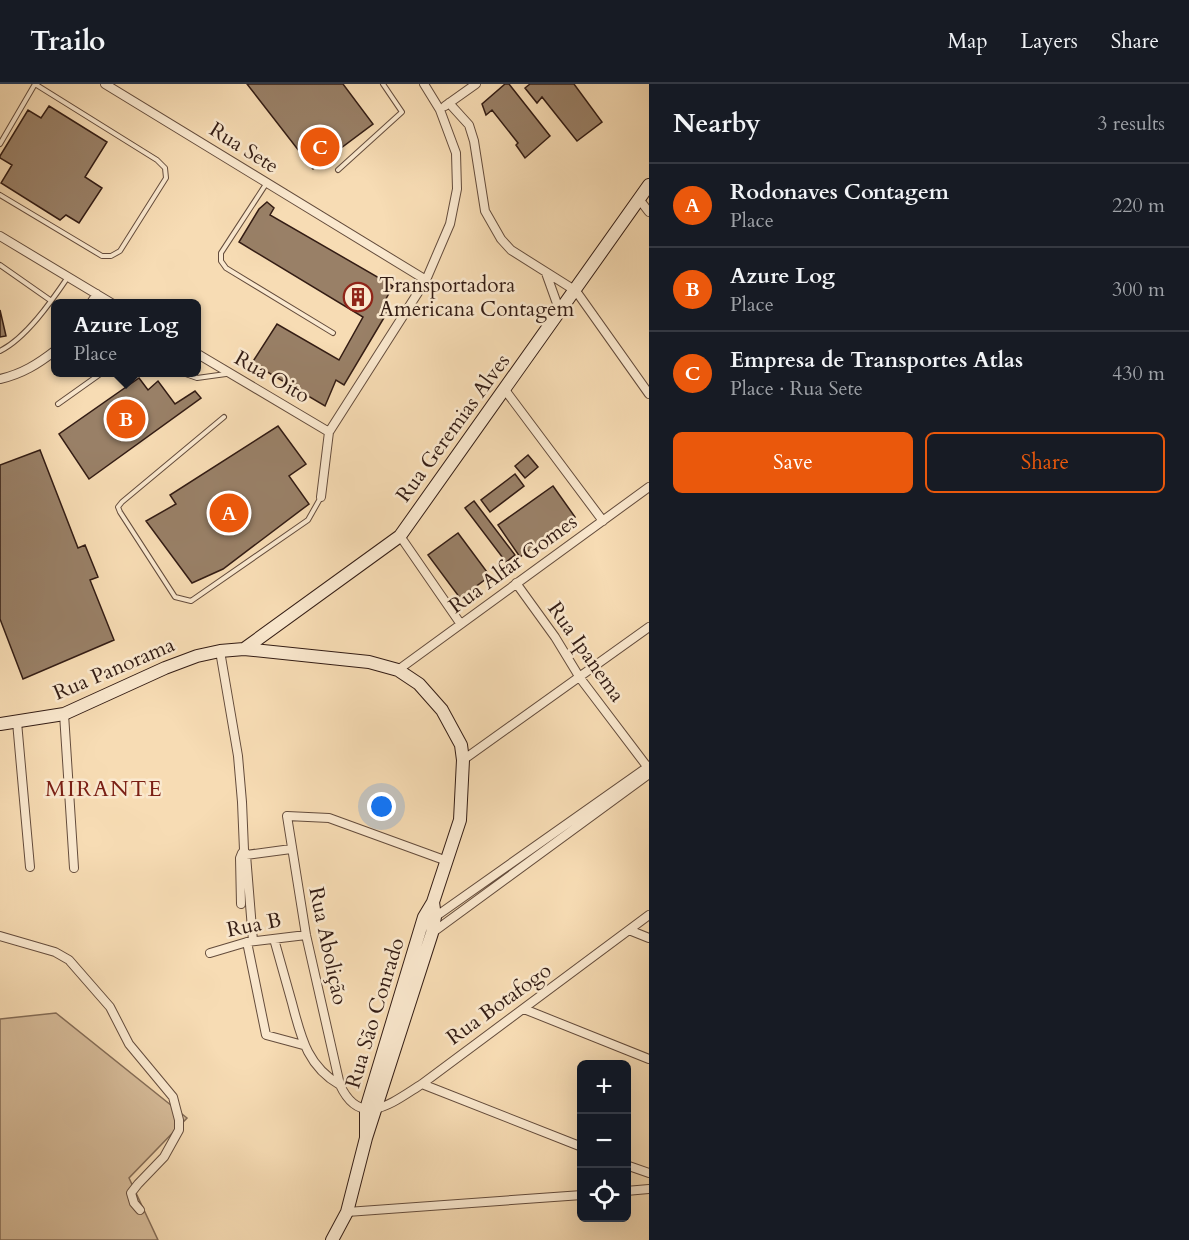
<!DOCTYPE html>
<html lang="en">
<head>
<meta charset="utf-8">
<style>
  :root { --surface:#171b24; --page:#242831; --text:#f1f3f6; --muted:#9ea1a6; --line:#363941; --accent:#ea580c }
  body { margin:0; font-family:Cardo,serif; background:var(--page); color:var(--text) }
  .controls { position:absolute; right:18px; bottom:18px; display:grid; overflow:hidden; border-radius:9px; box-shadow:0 6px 24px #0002 }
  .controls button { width:54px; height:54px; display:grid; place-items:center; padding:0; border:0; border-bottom:2px solid var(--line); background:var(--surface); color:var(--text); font:30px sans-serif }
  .you { position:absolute; left:382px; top:723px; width:21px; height:21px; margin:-15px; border:4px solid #fff; border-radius:50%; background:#1a73e8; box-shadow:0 0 0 9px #1a73e833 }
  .badge { display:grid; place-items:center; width:39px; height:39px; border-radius:50%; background:var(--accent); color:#fff; font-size:20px; font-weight:700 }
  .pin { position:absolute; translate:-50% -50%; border:3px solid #fff; box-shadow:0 2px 6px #0006 }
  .popup { position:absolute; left:51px; top:215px; width:150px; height:78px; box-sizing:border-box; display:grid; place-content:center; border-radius:9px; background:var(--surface); filter:drop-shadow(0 2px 4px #0005); font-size:20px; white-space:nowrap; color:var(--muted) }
  .popup b { font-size:22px; color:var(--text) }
  .popup::after { content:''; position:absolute; left:50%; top:100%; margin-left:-12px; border:12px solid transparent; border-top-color:var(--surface) }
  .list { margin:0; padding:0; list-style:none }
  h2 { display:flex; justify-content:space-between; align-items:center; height:78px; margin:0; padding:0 24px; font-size:26px }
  h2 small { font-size:20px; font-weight:400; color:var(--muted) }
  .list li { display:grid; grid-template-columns:39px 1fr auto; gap:18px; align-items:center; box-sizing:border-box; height:84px; padding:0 24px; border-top:2px solid var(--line) }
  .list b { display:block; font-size:22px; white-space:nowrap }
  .list p { margin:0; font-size:20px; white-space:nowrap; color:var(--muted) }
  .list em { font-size:20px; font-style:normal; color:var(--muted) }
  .actions { display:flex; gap:12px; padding:18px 24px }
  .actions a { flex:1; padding:14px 0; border:2px solid var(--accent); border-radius:9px; text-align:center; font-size:21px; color:var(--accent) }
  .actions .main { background:var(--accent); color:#fff }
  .icon { flex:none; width:33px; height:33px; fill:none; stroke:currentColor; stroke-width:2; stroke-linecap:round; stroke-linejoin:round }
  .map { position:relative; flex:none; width:649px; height:1156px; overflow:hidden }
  header { display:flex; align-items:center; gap:36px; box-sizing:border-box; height:84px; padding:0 30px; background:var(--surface); border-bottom:2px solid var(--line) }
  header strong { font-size:28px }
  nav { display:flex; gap:33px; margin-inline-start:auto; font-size:21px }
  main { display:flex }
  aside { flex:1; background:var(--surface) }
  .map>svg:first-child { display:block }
</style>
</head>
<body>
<header>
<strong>Trailo</strong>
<nav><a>Map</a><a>Layers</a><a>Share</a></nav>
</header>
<main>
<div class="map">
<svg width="649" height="1156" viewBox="0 0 649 1156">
  <rect width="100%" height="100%" fill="#f7dcb4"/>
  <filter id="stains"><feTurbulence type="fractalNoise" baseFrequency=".00333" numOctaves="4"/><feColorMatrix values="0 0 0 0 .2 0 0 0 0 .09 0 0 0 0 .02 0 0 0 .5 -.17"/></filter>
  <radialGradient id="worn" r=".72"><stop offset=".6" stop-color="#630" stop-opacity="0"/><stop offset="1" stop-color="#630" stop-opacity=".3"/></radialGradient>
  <!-- green -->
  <path fill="#d6bb99" stroke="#846c56" stroke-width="1.5" d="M 56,929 L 187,1034 L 129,1094 L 158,1156 L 0,1156 L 0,935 Z"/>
  <!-- building -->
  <path fill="#998067" stroke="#331c14" stroke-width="1.5" d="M 247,0 L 343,0 L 373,40 L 313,85 Z
    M 505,0 L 509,0 L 550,52 L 525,74 L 516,61 L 518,59 L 492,26 L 486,31 L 482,20 Z
    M 530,0 L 574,0 L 602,38 L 577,57 L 542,13 L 537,19 L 525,4 Z
    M 49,22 L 107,58 L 85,93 L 102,104 L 79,139 L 66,131 L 60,136 L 1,99 L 12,81 L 0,74 L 0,72 L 28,26 L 41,34 Z
    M 267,118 L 274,124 L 270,131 L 393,202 L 381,224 L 388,227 L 344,301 L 336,296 L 325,322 L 252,279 L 277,240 L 339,276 L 363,233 L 239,158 L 259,125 Z
    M 0,226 L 6,252 L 0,253 Z
    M 139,294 L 148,306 L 158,297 L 175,320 L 195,307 L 201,314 L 89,395 L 59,350 Z
    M 278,342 L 306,380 L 289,392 L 309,420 L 223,485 L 192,499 L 146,437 L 176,420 L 170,411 Z
    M 40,366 L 78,464 L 85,461 L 98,493 L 90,496 L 114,556 L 23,595 L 0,535 L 0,381 Z
    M 528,371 L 538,383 L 525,394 L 515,382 Z
    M 515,390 L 524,402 L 490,428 L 481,416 Z
    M 553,402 L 575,433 L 520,473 L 498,441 Z
    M 474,417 L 515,471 L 506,478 L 465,424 Z
    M 458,449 L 490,492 L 460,514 L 428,471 Z"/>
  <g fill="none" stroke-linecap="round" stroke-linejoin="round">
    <!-- lane casing -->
    <g stroke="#644c3c" stroke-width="6">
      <path id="lane" d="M 0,60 L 35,0
        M 338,86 L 402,28 L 383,0
        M 266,100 L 221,169 L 221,177 L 226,184 L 333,249
        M 0,111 L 102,172 L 111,172 L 120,167 L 166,94 L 165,84 L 157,76 L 35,0
        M 0,181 L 50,216
        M 0,267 C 26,254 51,218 68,193
        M 180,288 L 197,294 L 226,290
        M 58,320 L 103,288
        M 224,333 L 122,418 L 118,423 L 120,428 L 175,513 L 191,517 L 308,436 L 321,413"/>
    </g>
    <!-- street casing -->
    <g stroke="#644c3c" stroke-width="10">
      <path id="street" d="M 105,0 L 426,196
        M 449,19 L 469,41 L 474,57 L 485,127 L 501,155 L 511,166 L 576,207 L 649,310
        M 445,22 L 476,0
        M 639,115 L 649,128
        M 0,152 L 113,220
        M 546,189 L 560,228
        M 90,220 L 97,210
        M 196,269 L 329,348
        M 0,295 C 22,290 38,280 56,266
        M 505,306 L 603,437
        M 321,413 L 329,348 L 426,196 L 450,140 L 457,105 L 456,69 L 440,26 L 424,0
        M 400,452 L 460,539
        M 516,499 L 555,553 L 580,594 L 649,685
        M 220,567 L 238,672 L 242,718 L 244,766 L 246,771 L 291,765
        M 398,586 L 649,403
        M 64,630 L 74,784
        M 17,638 L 30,783
        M 463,676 L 649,543
        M 246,771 L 253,857
        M 447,777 L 329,734 L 287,732 L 306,851 L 340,1001 C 361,1046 393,1018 422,1000 L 649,831
        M 241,820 L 240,774 L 242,769
        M 430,833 L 435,833 L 649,682
        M 629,846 L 649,854
        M 432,849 L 649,690
        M 0,852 L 55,868 L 69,876 L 110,923 L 129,960 L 173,1013 L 179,1036 L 179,1046 L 164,1073 L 138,1100 L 131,1109 L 134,1119 L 140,1126
        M 274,855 C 280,876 286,898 292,919 C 301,953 307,982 340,1001
        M 247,858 L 266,951 L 303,961
        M 210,869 L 247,858 L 306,851
        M 524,925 L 649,975
        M 422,1000 L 582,1063
        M 626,1081 L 649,1089
        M 626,1107 L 649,1105
        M 347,1128 L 582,1111"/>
    </g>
    <!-- secondary casing -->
    <g stroke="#331c14" stroke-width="14">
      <path id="secondary" d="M 244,565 L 400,452 L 649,101
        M 0,640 L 64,630 L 165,584 L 197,572 L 220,567 L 244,565 L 369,578 L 398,586 L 419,600 L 442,626 L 461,661 L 463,676 L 460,736 L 433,818 L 424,833 L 366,1025 L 366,1054
        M 332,1156 L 347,1128 L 366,1054 L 432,849 L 435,833 L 433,818"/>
    </g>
    <!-- lane -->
    <use href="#lane" stroke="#fae8ce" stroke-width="4"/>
    <!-- street -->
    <use href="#street" stroke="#fae8ce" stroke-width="8"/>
    <!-- secondary -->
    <use href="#secondary" stroke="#fae8ce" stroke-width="12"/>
  </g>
  <!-- icons -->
  <defs>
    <g id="building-ring" transform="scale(1.5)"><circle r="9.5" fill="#fae8ce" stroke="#8f2418" stroke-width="1.5"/><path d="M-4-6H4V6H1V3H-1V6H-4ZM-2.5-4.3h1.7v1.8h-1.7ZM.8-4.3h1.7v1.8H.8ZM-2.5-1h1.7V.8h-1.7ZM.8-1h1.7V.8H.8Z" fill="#8f2418"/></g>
  </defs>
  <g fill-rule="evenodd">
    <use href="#building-ring" x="358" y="213"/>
  </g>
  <g text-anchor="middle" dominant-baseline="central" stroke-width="5" stroke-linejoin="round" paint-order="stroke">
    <!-- street labels -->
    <g font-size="21" fill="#331c14" stroke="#fae8ce">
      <text transform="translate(244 64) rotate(32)">Rua Sete</text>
      <text transform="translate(272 293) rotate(30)">Rua Oito</text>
      <text transform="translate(453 344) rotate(-54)">Rua Geremias Alves</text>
      <text transform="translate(513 480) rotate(-36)">Rua Alfar Gomes</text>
      <text transform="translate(586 568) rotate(55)">Rua Ipanema</text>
      <text transform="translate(114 585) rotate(-23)">Rua Panorama</text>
      <text transform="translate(254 841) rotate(-11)">Rua B</text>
      <text transform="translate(328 862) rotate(78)">Rua Abolição</text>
      <text transform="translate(499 920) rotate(-36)">Rua Botafogo</text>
      <text transform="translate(375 929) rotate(-73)">Rua São Conrado</text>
    </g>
    <!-- poi labels -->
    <g font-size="21" fill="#331c14" stroke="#fae8ce" text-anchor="start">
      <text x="379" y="201">Transportadora<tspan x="379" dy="24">Americana Contagem</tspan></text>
    </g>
    <!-- neighbourhood labels -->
    <g font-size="22" letter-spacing="1.5" fill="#7a1f14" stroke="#fae8ce">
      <text x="104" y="705">MIRANTE</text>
    </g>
  </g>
  <rect width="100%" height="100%" filter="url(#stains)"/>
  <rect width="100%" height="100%" fill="url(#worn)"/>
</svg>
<div class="controls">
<button>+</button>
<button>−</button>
<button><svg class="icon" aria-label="locate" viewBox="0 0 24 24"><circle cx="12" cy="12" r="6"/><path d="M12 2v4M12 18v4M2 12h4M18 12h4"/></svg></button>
</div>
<div class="you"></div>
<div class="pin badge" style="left:229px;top:429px">A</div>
<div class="pin badge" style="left:126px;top:335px">B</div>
<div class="popup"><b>Azure Log</b>Place</div>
<div class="pin badge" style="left:320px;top:63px">C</div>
</div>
<aside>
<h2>Nearby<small>3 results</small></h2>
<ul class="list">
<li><span class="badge">A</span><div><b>Rodonaves Contagem</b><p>Place</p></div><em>220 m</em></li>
<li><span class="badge">B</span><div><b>Azure Log</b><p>Place</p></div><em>300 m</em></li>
<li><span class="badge">C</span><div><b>Empresa de Transportes Atlas</b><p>Place · Rua Sete</p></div><em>430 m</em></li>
</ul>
<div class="actions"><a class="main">Save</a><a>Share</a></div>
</aside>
</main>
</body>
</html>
